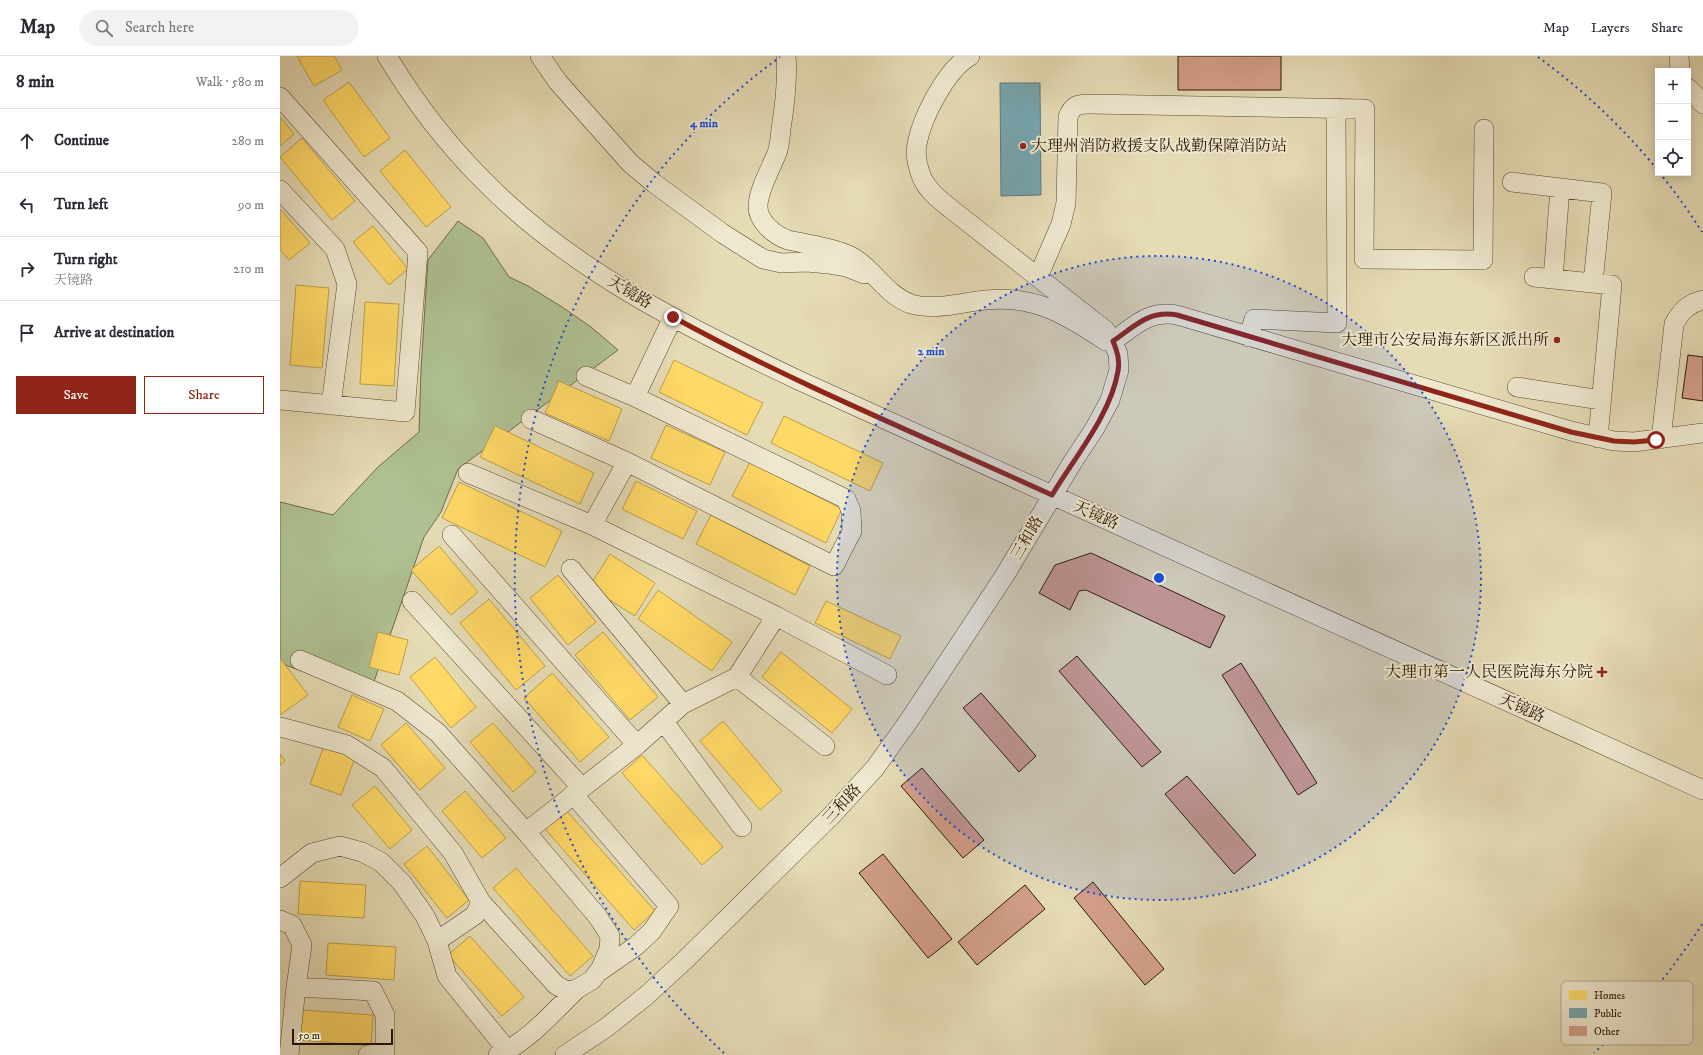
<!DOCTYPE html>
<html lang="en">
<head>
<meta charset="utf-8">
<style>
  :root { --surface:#fff; --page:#f2f2f3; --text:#2b2b33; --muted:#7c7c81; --line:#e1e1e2; --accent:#8f2418 }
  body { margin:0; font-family:"IM FELL DW Pica","Noto Serif SC",serif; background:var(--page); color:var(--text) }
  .controls { position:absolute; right:12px; top:12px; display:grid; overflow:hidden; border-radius:0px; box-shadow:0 2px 10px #0003 }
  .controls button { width:36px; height:36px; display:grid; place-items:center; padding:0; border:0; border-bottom:1px solid var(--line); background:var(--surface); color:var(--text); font:20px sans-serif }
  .scale { position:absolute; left:12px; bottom:10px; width:101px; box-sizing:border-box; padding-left:4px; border:2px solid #2e1702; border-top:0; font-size:11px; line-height:14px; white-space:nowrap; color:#2e1702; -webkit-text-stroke:3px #eee8cf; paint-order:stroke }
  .stop { position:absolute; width:12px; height:12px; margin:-9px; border:3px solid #8f2418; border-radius:50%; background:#fff }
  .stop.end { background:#8f2418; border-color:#fff; box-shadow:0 1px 4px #0008 }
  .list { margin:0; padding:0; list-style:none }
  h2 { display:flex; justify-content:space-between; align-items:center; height:52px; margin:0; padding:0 16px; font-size:17px }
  h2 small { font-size:13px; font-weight:400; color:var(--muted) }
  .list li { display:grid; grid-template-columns:26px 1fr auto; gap:12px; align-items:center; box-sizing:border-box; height:64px; padding:0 16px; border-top:1px solid var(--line) }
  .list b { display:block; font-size:15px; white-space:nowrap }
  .list p { margin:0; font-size:13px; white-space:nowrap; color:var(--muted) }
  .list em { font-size:13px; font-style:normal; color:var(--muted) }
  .actions { display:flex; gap:8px; padding:12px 16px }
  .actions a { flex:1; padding:9px 0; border:1px solid var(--accent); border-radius:0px; text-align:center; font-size:14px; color:var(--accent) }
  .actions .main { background:var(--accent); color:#fff }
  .icon { flex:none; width:22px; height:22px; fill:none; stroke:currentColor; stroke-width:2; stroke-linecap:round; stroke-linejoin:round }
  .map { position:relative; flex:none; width:1423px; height:999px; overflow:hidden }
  header { display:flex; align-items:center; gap:24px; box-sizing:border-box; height:56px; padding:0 20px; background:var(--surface); border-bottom:1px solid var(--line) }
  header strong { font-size:19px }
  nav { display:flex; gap:22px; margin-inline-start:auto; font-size:14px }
  .search { width:280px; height:36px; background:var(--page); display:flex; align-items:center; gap:10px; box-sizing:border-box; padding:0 14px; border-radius:22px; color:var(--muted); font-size:15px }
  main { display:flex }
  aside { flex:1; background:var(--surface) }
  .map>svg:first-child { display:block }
</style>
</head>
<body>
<header>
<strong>Map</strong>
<div class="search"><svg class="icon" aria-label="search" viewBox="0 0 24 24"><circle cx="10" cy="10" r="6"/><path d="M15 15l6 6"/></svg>Search here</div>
<nav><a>Map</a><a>Layers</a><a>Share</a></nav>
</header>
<main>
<aside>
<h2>8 min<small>Walk · 580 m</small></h2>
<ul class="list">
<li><svg class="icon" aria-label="ahead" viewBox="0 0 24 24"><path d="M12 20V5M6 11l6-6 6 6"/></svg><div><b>Continue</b></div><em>280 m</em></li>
<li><svg class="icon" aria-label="left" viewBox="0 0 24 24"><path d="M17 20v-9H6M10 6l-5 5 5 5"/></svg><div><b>Turn left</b></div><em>90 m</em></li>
<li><svg class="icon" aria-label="right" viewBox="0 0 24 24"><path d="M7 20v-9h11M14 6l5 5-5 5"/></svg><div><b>Turn right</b><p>天镜路</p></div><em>210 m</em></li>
<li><svg class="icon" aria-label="arrive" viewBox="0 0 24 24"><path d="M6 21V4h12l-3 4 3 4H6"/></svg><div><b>Arrive at destination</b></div></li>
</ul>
<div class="actions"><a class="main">Save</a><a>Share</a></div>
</aside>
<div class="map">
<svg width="1423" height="999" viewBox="0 0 1423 999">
  <rect width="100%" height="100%" fill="#e5dbb5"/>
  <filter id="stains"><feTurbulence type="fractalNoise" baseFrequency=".005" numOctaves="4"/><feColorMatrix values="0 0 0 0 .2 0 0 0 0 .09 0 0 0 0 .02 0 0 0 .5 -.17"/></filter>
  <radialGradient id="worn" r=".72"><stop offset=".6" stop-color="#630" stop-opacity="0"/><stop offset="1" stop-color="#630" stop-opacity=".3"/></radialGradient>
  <!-- green -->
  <path fill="#afc192" stroke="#6e6c4a" d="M 178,165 L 203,182 L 229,221 L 248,230 L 282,251 L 311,271 L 338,294 L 178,413 L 161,456 L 144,481 L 89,640 L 0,607 L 0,446 L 53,459 L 98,411 L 139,376 L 141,313 L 148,204 Z"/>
  <!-- homes -->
  <path fill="#ffd966" stroke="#c09f48" d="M 17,0 L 54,0 L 62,14 L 34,30 Z
    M 69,26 L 110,82 L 84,101 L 43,44 Z
    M 0,61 L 14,78 L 0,90 Z
    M 22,82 L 75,145 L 52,164 L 0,101 Z
    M 125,94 L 171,151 L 146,171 L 100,115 Z
    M 0,153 L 30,187 L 9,204 L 0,194 Z
    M 93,170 L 128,213 L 109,229 L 73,186 Z
    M 16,229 L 49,232 L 42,312 L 10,309 Z
    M 85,246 L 119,248 L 114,330 L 80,328 Z
    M 394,304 L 483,347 L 467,379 L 379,336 Z
    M 279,325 L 342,353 L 329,385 L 265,357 Z
    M 504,360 L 603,407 L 590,435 L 491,387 Z
    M 386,369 L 445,396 L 430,429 L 371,402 Z
    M 215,370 L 314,417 L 300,448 L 200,401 Z
    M 470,406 L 562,453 L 546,487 L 452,440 Z
    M 356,425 L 417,455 L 403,483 L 342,453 Z
    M 179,426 L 282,475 L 265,511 L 162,462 Z
    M 431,459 L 530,510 L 515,539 L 416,488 Z
    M 159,490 L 198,536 L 171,559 L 131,514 Z
    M 330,498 L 375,527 L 355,560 L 309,531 Z
    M 278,519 L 316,566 L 288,589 L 250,542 Z
    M 378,534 L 452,586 L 432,615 L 358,563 Z
    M 209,543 L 265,610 L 236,634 L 180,567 Z
    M 546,545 L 621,580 L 610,603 L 535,567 Z
    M 98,576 L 128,584 L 119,619 L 89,611 Z
    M 323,576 L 378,641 L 350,664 L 295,599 Z
    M 501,596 L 572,653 L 552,677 L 482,621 Z
    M 155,601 L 196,651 L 171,672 L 130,621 Z
    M 0,602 L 28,639 L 0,659 Z
    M 272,617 L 329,681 L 300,706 L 244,642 Z
    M 72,639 L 104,653 L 90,685 L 58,671 Z
    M 443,665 L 502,735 L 480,754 L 420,685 Z
    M 126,667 L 165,712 L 140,734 L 101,689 Z
    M 213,667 L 256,716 L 233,736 L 190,686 Z
    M 44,690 L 75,702 L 61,739 L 30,728 Z
    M 0,698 L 5,705 L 0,709 Z
    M 362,699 L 443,791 L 422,809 L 342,717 Z
    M 95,730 L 132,774 L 110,793 L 72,749 Z
    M 185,735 L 226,782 L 202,802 L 162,755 Z
    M 286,754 L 375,855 L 354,874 L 265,773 Z
    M 147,790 L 189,844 L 167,862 L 124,808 Z
    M 236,812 L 313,900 L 290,920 L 213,832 Z
    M 20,825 L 86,829 L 84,862 L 18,858 Z
    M 190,880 L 244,941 L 222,960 L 168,899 Z
    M 48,887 L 116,891 L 114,924 L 46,919 Z
    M 22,954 L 93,959 L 91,990 L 20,984 Z"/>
  <!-- public -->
  <path fill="#76a5af" stroke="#607a7b" d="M 720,27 L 760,27 L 761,139 L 721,140 Z"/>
  <!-- building -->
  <path fill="#d39f8a" stroke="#2e1702" d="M 898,0 L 1001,0 L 1001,34 L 898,34 Z
    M 1408,299 L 1423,301 L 1423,345 L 1402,342 Z
    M 811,497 L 945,560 L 930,592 L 806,534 L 799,535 L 790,554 L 759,537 L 775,509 Z
    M 797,600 L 881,696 L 862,711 L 779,615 Z
    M 961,607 L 1037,727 L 1018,739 L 942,619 Z
    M 701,637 L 756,700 L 739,716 L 683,652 Z
    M 642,712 L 704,784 L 683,802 L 621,730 Z
    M 907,720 L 976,799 L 954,818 L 885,738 Z
    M 603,798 L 672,883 L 648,902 L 579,817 Z
    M 813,826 L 884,913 L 865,929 L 794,842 Z
    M 745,829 L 765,853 L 697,909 L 678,886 Z"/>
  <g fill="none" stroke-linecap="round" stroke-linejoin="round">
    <!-- minor casing -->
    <g stroke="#5c482f" stroke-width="20">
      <path id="minor" d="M 107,0 C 134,45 166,87 203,124 C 291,214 406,271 518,324 L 1423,734
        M 260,0 L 278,26 L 350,107 L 375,128 L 442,177 L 483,203 L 501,207 L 527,206 L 548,208 L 566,211 L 584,218
        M 506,0 C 508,25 505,48 501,73 C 500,81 500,89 497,97 C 491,112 479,133 478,149 C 477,165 494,179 508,184 C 526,188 563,193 577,204 C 596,217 608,240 631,248 C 655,255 682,246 706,244 C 755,239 787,259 826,285 L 833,285 C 855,270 868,254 897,259 L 1291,375 L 1334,385 L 1354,386 L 1423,377
        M 1399,0 L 1400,15
        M 1408,32 L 1423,48
        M 0,41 L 138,196 L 125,356 L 0,344
        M 1232,126 L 1322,137 L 1313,227
        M 0,134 L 55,193 L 67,228 L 51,349
        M 758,221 L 781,168 L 786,147 L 788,61 C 792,50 797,48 809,48 L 1085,53 L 1084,203 L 1203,204 L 1204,73
        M 1254,221 L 1332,229 L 1318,382
        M 1273,223 L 1280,132
        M 969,281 L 974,263 L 1057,267 L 1056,52
        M 306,320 L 355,341
        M 1237,331 L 1321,344
        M 251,363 L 347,406
        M 1381,383 L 1394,268 C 1401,255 1409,247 1423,244
        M 188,417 L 312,469
        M 172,479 L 357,689
        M 291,513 L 403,648
        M 132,545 L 302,732
        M 496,560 L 607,619
        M 20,604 L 117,645 L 158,677 L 246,776 L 318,861 L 330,880 L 329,893 L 321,912 L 312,924 L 297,933 L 287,935 L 276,929 L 201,846
        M 457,621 L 545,690
        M 384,666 L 462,771
        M 0,671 L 67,689 L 103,712 L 173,797 L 201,846 L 195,859 L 157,885
        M 293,738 L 389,850 L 372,875 L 356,890 L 320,915
        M 246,776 L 357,689 L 403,648 L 457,621 L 496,560 L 312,469 L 347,406 L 554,510 L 572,475 L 571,455 L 566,443 L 355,341 L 393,261
        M 0,822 L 32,797 L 60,790 L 82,796 L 101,806 L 122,827 L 145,860 L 157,885 L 167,920 L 227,994
        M 0,864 L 12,869 L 22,889 L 16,931
        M 9,999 L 16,931 L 93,935 L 105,959 L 105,997 L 88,999
        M 218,999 C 249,985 273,956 297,933
        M 285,999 L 327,971 L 367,939 L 404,905 L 552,759 L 595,712 L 630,663 L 725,519 L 792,407 L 815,372 L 830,344 L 839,314 L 838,298 L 831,282 L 825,274 L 671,153 C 660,144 648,135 642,122 C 638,112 635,98 637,88 C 642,61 666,14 690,0"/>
    </g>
    <!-- minor -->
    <use href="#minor" stroke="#eee8cf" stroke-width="19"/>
  </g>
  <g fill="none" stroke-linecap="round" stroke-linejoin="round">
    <!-- route -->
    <path stroke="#8f2418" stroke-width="5" d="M 393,261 C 515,328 645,381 772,439 C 795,401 831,358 838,315 C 840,304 837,295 833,285 C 855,270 869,254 897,259 L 1291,376 L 1334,385 L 1354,386 L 1376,384"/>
  </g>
  <!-- distance rings -->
  <circle cx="879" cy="522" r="322" fill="#1d4ed8" fill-opacity=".12"/>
  <g fill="none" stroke="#1d4ed8" stroke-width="2" stroke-dasharray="2 4">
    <circle cx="879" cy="522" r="322"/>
    <path d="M1422 868A644 644 0 0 1 1314 997M444 997A644 644 0 0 1 500 1M1258 1A644 644 0 0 1 1376 112M1383 121A644 644 0 0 1 1422 176"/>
  </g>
  <!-- markers -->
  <g fill="#8f2418" stroke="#eee8cf" stroke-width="1.5">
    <circle cx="743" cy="90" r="4"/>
    <circle cx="1277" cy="284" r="4"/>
    <path d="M1320 610h4v4h4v4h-4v4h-4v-4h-4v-4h4z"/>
  </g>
  <g text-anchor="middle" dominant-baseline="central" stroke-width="4" stroke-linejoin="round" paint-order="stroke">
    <!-- poi labels -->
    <g font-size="16" fill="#2e1702" stroke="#eee8cf" text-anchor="end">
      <text x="751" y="90" text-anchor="start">大理州消防救援支队战勤保障消防站</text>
      <text x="1269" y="284">大理市公安局海东新区派出所</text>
      <text x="1313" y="616">大理市第一人民医院海东分院</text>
    </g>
    <!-- street labels -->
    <g font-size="16" fill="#2e1702" stroke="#eee8cf">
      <text transform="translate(350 236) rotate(31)">天镜路</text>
      <text transform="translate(816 459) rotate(24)">天镜路</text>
      <text transform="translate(747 482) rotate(-60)">三和路</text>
      <text transform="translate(1242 652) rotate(24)">天镜路</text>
      <text transform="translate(562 748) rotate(-47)">三和路</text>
    </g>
  </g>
  <!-- legend -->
  <rect x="1281" y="925" width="132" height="64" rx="6" fill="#eee8cf" stroke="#b4a992" stroke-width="1"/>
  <rect x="1289" y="934" width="18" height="10" fill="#ffd966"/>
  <rect x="1289" y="952" width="18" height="10" fill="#76a5af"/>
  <rect x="1289" y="970" width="18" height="10" fill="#d39f8a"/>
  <g font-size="11" fill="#2e1702">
    <text x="1314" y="943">Homes</text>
    <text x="1314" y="961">Public</text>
    <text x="1314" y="979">Other</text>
  </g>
  <circle cx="879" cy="522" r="6" fill="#1d4ed8" stroke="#eee8cf" stroke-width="2"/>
  <g font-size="12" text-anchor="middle" font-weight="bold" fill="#1d4ed8" stroke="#eee8cf" stroke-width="4" stroke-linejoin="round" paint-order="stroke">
    <text x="424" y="71">4 min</text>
    <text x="651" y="299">2 min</text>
  </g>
  <rect width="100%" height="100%" filter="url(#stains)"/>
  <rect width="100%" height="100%" fill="url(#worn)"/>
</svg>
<div class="controls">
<button>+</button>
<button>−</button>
<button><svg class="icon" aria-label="locate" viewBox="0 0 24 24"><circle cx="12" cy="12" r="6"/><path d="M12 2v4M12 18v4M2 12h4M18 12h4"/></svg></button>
</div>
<div class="scale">50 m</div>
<div class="stop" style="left:1376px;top:384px"></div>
<div class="stop end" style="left:393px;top:261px"></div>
</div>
</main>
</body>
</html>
